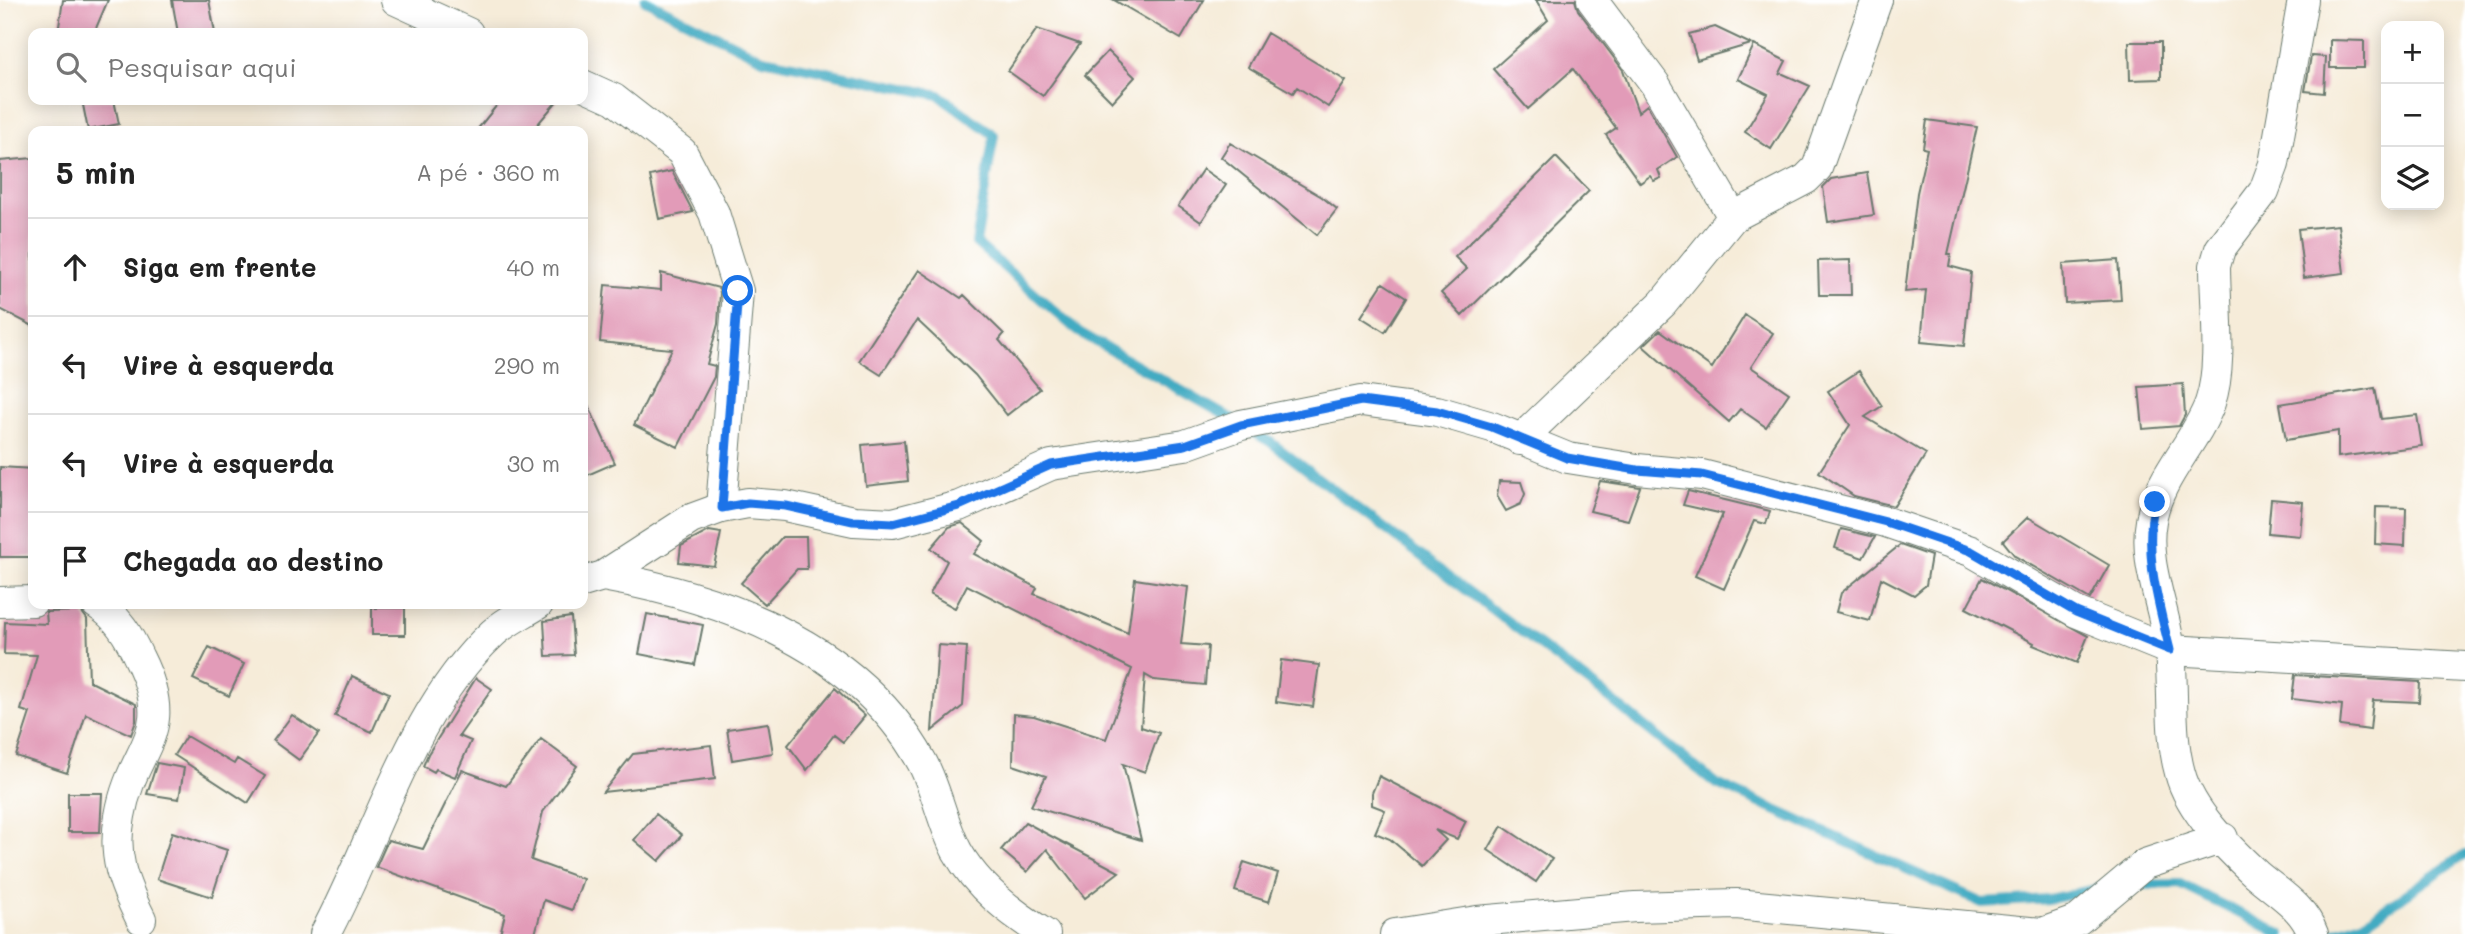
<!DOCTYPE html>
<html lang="pt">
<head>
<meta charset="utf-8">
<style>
  :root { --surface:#fff; --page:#f6f6f6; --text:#222; --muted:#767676; --line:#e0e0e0 }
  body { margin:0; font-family:Mali,sans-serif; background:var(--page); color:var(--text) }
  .controls { position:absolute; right:21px; top:21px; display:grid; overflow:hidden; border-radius:14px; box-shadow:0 4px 18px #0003 }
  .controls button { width:63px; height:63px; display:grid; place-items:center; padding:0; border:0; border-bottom:2px solid var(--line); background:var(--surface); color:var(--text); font:35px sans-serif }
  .stop { position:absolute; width:21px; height:21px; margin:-16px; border:5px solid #1a73e8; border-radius:50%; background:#fff }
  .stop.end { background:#1a73e8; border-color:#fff; box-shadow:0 2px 7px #0008 }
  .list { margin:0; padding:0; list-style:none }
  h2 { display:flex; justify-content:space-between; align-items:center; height:91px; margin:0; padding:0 28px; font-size:30px }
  h2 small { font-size:23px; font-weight:400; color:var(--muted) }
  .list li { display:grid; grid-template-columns:46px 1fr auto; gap:21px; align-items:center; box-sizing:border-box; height:98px; padding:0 28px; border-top:2px solid var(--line) }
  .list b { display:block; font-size:26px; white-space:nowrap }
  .list em { font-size:23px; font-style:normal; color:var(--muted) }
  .icon { flex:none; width:38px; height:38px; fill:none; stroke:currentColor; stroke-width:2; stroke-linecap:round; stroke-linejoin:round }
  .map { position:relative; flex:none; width:2465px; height:934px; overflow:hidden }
  .search { position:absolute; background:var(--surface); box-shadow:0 4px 18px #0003; left:28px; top:28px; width:560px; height:77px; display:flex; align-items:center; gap:18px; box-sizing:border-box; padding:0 24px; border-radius:14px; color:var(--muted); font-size:26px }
  .panel { position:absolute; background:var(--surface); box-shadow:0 4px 18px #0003; left:28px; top:126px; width:560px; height:483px; border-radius:14px }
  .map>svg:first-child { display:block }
</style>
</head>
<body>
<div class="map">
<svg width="2465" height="934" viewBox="0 0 2465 934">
  <rect width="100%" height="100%" fill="#fff"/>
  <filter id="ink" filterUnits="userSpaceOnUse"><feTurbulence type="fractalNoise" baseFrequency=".0143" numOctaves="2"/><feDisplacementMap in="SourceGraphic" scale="14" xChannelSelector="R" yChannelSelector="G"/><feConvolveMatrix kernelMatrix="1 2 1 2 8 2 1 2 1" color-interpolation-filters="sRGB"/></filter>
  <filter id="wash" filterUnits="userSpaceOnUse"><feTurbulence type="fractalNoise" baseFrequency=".00686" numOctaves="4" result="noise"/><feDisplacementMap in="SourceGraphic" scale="28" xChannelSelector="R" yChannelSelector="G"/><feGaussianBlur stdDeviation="1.57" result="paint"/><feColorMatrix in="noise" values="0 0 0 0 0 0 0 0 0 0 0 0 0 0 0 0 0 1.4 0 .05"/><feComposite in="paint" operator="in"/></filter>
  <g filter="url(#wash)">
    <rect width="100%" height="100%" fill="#f6ecd9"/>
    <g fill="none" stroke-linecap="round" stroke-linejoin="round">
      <!-- stream -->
      <path stroke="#42abc2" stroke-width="10" d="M 645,0 L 763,59 L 939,95 L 994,135 L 976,243 L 1079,332 L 1235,421
        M 1249,430 L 1269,441 L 1604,694 L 1715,783 L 1982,903 L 2049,899 L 2102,888
        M 2131,885 L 2180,884 L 2281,934
        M 2329,934 L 2366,922 L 2465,854"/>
    </g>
    <g id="blocks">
      <!-- building -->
      <path fill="#e29bb8" d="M 63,0 L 108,0 L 94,33 L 58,33 Z
        M 172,0 L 209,0 L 215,33 L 178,33 Z
        M 1114,0 L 1204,0 L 1181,39 Z
        M 1536,0 L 1575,0 L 1578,10 L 1623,70 L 1638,112 L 1647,105 L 1677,157 L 1658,170 L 1661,178 L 1654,181 L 1650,176 L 1640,183 L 1606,135 L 1616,128 L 1573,69 L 1528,109 L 1493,69 L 1548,20 Z
        M 1715,27 L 1751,44 L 1697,60 L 1689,34 Z
        M 1037,29 L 1080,44 L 1043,96 L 1008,71 Z
        M 1267,33 L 1346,81 L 1328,107 L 1297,87 L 1293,93 L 1248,67 Z
        M 2330,40 L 2364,41 L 2364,68 L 2330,68 Z
        M 2129,42 L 2161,42 L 2161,79 L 2130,80 Z
        M 1754,45 L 1786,61 L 1779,75 L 1781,73 L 1810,86 L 1771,149 L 1745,132 L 1768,94 L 1738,79 Z
        M 1108,51 L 1135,77 L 1112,102 L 1085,75 Z
        M 2311,56 L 2326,57 L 2324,93 L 2305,91 Z
        M 82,100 L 114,100 L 119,124 L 88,130 Z
        M 501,100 L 558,100 L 532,131 L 476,131 Z
        M 1927,120 L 1977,127 L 1948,254 L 1951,254 L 1949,266 L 1971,272 L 1964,346 L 1921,342 L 1926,290 L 1905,292 L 1917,193 L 1927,149 L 1923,148 Z
        M 1230,143 L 1322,197 L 1337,209 L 1317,235 L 1221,157 Z
        M 1556,157 L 1589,191 L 1462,316 L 1441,293 L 1467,269 L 1455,257 Z
        M 33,158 L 33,326 L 0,309 L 0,161 Z
        M 1203,169 L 1226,185 L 1201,222 L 1178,206 Z
        M 672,171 L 693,212 L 659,219 L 650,176 Z
        M 1867,173 L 1874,215 L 1828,222 L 1823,187 L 1831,179 Z
        M 2338,225 L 2344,273 L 2304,278 L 2298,229 Z
        M 1850,260 L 1851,295 L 1819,295 L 1818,261 Z
        M 2118,260 L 2121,300 L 2065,303 L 2063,264 Z
        M 919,270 L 961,298 L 964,295 L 1004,334 L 999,340 L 1040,389 L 1007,415 L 975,375 L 917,320 L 881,375 L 859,361 Z
        M 661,273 L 719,288 L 720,293 L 718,324 L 707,364 L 715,366 L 714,377 L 678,447 L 634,425 L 672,349 L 600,342 L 605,285 L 661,290 Z
        M 1383,283 L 1406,298 L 1385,332 L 1361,317 Z
        M 1745,315 L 1773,333 L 1751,367 L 1789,393 L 1766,427 L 1740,409 L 1729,422 L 1643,346 L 1660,330 L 1712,368 Z
        M 1859,371 L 1882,406 L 1865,417 L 1926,454 L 1894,506 L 1854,496 L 1819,472 L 1850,425 L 1828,391 Z
        M 2183,384 L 2185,415 L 2179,426 L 2143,429 L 2139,387 Z
        M 2375,388 L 2381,419 L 2417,415 L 2422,446 L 2338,457 L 2338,431 L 2286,440 L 2280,404 Z
        M 583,394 L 615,463 L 583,477 Z
        M 904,441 L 908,481 L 866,486 L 862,445 Z
        M 0,467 L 33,469 L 33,557 L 0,557 Z
        M 1499,481 L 1521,482 L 1525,494 L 1521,504 L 1506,511 L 1497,496 Z
        M 1600,481 L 1640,487 L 1628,520 L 1590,511 Z
        M 1688,491 L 1770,511 L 1766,524 L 1754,521 L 1724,589 L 1695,576 L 1723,514 L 1683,505 Z
        M 2271,499 L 2303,502 L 2300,536 L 2268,533 Z
        M 2376,507 L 2406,508 L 2405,546 L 2375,544 Z
        M 2028,517 L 2109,565 L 2090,599 L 2015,556 L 2003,541 Z
        M 962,523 L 984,541 L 974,554 L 1037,588 L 1034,594 L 1128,633 L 1135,579 L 1188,587 L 1181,644 L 1208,646 L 1205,685 L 1154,680 L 1145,675 L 1141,727 L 1159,733 L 1145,772 L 1123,764 L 1141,840 L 1031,806 L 1046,776 L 1013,765 L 1014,714 L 1034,716 L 1106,739 L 1132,669 L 967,585 L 955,608 L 930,594 L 947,561 L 931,548 L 949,527 Z
        M 1841,529 L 1875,537 L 1863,558 L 1835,548 Z
        M 709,531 L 721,533 L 714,566 L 679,562 L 681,546 Z
        M 782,537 L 806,537 L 807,569 L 797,569 L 765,604 L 741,583 Z
        M 1900,545 L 1931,556 L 1926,585 L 1914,595 L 1881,578 L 1870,621 L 1836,612 L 1841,593 Z
        M 1982,578 L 2088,636 L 2077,663 L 2033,645 L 2034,643 L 1966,608 Z
        M 372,608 L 405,608 L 405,635 L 372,635 Z
        M 81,611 L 87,619 L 89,681 L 136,704 L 136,721 L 131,735 L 86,714 L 67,773 L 16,756 L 30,713 L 21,710 L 37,655 L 4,654 L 5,622 L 47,624 L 46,612 Z
        M 647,614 L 703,625 L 695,665 L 639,654 Z
        M 571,617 L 574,655 L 546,656 L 544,621 Z
        M 938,645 L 967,647 L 963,706 L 932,731 Z
        M 209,647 L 244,664 L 229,696 L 193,679 Z
        M 1281,660 L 1319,665 L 1313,707 L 1276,702 Z
        M 2295,675 L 2420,682 L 2419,702 L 2373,700 L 2370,730 L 2340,726 L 2342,705 L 2292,699 Z
        M 352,676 L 389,693 L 372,732 L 335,716 Z
        M 476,678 L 492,689 L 459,736 L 471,741 L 455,777 L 436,769 L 434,772 L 423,766 L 428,754 Z
        M 835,688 L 865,716 L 843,742 L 834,735 L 807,770 L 788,745 Z
        M 292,715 L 319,733 L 299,760 L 273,741 Z
        M 768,723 L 773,753 L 732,760 L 727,729 Z
        M 186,736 L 234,764 L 237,759 L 265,776 L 248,803 L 174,755 Z
        M 541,739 L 577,766 L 543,812 L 531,860 L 583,879 L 572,910 L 544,900 L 535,934 L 500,934 L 505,914 L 376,867 L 388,840 L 423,849 L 462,770 L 506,786 Z
        M 711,745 L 715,779 L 603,792 L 633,754 Z
        M 157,763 L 184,768 L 179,799 L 147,794 Z
        M 1379,776 L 1466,821 L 1457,839 L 1435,830 L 1446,840 L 1422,866 L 1390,839 L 1375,833 L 1385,810 L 1372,805 L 1372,793 Z
        M 68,793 L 102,793 L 100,832 L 68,832 Z
        M 656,814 L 682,835 L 659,861 L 634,840 Z
        M 1025,822 L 1045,833 L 1119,872 L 1085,898 L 1047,849 L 1027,872 L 1001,850 Z
        M 1502,826 L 1552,859 L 1536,882 L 1488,850 Z
        M 172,832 L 227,850 L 212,897 L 157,879 Z
        M 1244,862 L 1278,873 L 1269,902 L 1235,891 Z"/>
    </g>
  </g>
  <g filter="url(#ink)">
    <use href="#blocks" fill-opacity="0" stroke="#6a7a6e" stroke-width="2"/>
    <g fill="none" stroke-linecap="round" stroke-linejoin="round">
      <!-- minor casing -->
      <g stroke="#6a7a6e" stroke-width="32">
        <path id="minor" d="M 396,0 L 468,33
          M 2303,0 L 2274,164 L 2264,191 L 2220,249 L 2215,266 C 2215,307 2223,366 2210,403 C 2195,444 2158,477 2151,521 C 2143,564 2166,610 2170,652 C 2174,692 2169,734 2180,773 C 2190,811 2228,848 2256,874 C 2278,893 2303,906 2313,934
          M 583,85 L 614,99 L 682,152 L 714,213 L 738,291 L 721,508
          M 1733,217 L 1806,179 L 1817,168 L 1877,0
          M 1520,440 L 1663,303 L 1733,217 L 1655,84 L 1592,0
          M 603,576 C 726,598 858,646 922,762 C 937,790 942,823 957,851 C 977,887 1011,913 1045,934
          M 583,582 L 603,576 L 691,519 L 721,508 L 748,503 L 785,506 L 854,521 L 893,523 L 959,506 L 1051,465 L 1185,445 L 1241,425 L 1361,401 L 1437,411 L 1492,427 L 1568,458 L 1637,469 L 1702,475 L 1886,522 L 1971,551 L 2076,612 L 2170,650 L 2465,667
          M 0,602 L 33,601
          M 97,604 C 118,617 129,636 139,658 C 178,736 132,745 120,816 C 112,856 123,883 141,919
          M 325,934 C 377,837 410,710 493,633 C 506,621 524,613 538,604
          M 1395,934 L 1477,921 L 1635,907 L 1736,904 L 2042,933 L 2078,920 L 2145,864 L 2223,838"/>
      </g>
      <!-- minor -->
      <use href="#minor" stroke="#fff" stroke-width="30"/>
    </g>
  </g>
  <g fill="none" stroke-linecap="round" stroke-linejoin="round" filter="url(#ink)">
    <!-- route -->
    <path stroke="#1a73e8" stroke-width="9" d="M 738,291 L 722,508 L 748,503 L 786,506 L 853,521 L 893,523 L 959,506 L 1051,465 L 1185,445 L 1241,425 L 1361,401 L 1437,411 L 1492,427 L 1567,458 L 1637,470 L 1702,475 L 1886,522 L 1971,551 L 2076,612 L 2170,650 C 2158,602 2143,551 2155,502"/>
  </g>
</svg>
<div class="controls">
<button>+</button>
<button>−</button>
<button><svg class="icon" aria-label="layers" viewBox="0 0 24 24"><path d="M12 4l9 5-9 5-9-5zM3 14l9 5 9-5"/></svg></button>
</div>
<div class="stop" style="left:738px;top:291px"></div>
<div class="stop end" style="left:2155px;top:502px"></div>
<div class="search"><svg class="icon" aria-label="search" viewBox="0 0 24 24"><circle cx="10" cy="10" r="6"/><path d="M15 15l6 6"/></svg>Pesquisar aqui</div>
<section class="panel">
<h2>5 min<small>A pé · 360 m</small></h2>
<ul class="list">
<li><svg class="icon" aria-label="ahead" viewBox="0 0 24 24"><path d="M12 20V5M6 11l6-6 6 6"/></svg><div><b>Siga em frente</b></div><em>40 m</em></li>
<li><svg class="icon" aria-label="left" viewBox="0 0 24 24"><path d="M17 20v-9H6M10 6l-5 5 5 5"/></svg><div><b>Vire à esquerda</b></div><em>290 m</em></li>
<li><svg class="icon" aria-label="left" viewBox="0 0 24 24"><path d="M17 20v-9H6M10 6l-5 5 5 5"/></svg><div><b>Vire à esquerda</b></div><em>30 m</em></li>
<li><svg class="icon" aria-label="arrive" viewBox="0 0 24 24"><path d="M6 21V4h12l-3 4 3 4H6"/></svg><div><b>Chegada ao destino</b></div></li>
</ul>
</section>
</div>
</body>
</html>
